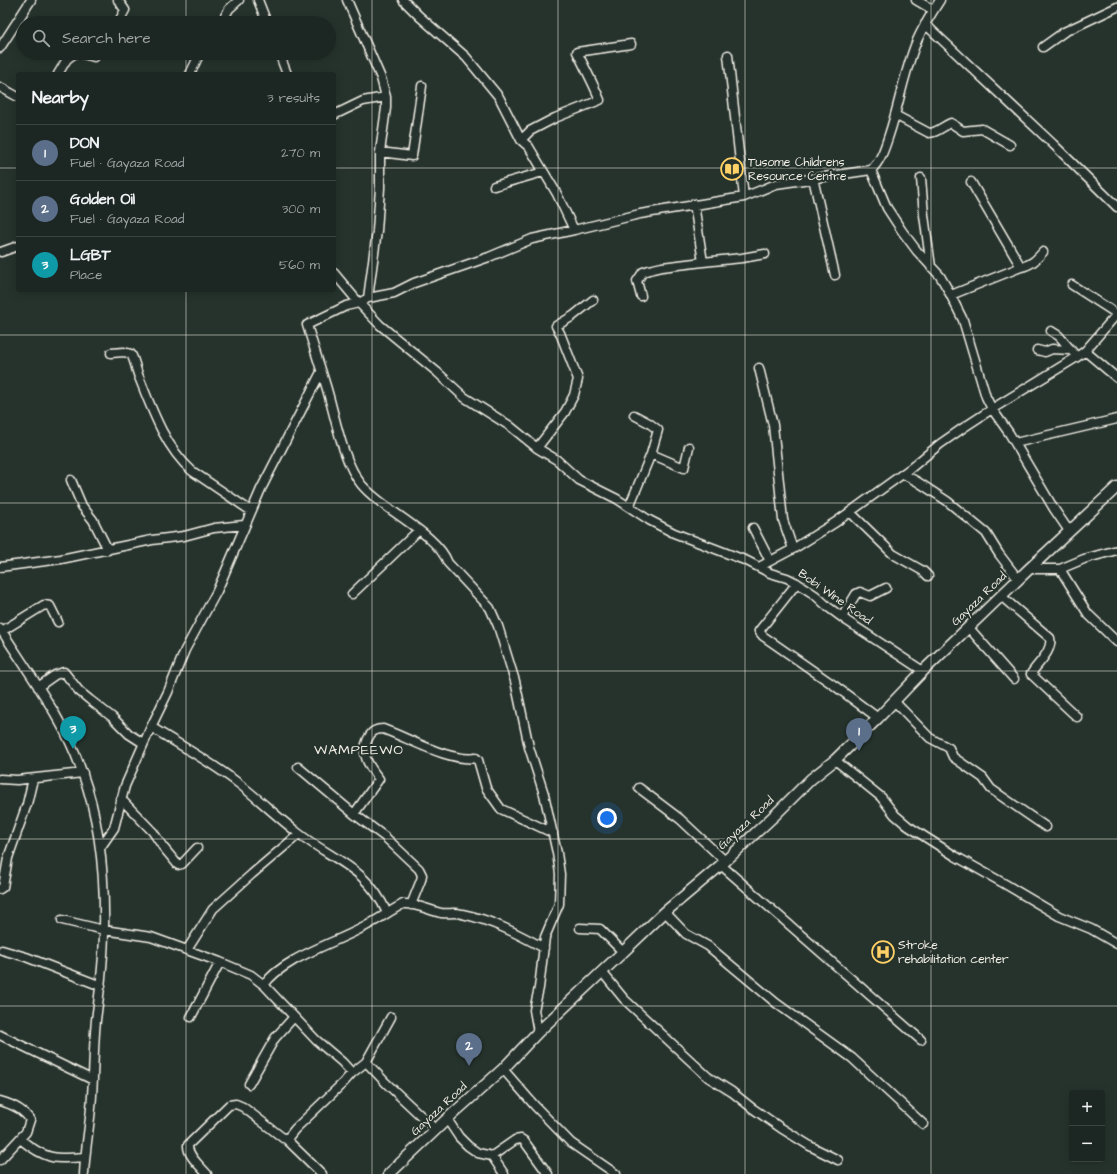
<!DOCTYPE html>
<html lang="en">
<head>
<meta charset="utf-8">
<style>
  :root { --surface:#1c2622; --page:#29322f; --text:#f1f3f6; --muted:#a0a5a5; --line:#3a4340; --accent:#2563eb }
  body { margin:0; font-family:"Architects Daughter",sans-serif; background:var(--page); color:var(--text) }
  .controls { position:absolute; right:12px; bottom:12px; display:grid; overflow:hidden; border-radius:4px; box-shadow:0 2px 10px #0003 }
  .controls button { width:36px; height:36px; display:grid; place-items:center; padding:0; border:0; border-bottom:1px solid var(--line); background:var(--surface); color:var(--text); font:20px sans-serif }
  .you { position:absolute; left:607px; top:818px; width:14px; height:14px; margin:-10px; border:3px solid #fff; border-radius:50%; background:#1a73e8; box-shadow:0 0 0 6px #1a73e833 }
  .badge { display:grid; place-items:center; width:26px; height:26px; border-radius:50%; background:var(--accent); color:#fff; font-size:13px; font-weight:700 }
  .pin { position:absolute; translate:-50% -33px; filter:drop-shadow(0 1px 2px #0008) }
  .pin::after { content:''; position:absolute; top:21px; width:14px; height:12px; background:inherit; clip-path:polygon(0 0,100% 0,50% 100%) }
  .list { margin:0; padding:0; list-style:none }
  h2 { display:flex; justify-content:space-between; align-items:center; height:52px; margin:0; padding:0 16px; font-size:17px }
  h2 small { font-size:13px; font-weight:400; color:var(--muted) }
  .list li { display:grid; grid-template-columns:26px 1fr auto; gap:12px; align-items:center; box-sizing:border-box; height:56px; padding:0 16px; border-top:1px solid var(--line) }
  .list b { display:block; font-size:15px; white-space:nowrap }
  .list p { margin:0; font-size:13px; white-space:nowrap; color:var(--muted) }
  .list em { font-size:13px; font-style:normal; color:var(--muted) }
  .icon { flex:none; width:22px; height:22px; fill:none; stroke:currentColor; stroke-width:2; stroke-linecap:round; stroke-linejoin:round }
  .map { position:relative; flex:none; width:1117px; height:1174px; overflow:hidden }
  .search { position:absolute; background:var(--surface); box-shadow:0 2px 10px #0003; left:16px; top:16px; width:320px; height:44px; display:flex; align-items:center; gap:10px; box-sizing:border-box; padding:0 14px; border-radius:22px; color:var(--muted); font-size:15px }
  .panel { position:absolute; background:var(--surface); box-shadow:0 2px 10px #0003; left:16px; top:72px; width:320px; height:220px; border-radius:4px }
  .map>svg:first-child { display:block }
</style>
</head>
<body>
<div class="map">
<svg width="1117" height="1174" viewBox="0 0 1117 1174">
  <rect width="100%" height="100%" fill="#26332d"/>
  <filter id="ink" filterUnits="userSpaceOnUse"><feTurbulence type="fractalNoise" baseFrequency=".025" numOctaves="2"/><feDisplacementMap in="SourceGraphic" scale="8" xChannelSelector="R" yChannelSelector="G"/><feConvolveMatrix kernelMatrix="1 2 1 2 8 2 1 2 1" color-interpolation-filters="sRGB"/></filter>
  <g filter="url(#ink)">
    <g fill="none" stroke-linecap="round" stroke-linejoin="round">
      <!-- minor casing -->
      <g stroke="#f4f1e8" stroke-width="11">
        <path id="minor" d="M 118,0 L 125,10 L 118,23
          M 258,0 L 267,23
          M 347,0 L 381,78 L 386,97 L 386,108 L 380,152 L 380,188 L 377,231 L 368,298
          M 403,0 L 419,16 L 466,57 L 499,97 L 521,140 L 529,147 L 557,194 L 574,230
          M 916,0 L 933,10
          M 220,23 L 224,18 L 229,9 L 239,0
          M 925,24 L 1053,144 L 1117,207
          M 1043,47 L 1064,32 L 1117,7
          M 0,48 L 31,0
          M 79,53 L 94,57 L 99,53
          M 279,53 L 287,74
          M 728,55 L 744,197
          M 58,74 L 67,59 L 75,53
          M 190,74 L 200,53
          M 0,87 L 18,97
          M 334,115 L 363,101 L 386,97
          M 895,115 L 929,133 C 937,133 943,126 951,123 L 963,131 L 982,129 L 1010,145
          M 521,140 L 530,131 L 555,118 L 600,100 C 593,83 585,68 577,52 L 631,44
          M 380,152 L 412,156 L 422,86
          M 871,170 L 887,208 L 902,231 L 917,251 L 940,276 L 947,288 L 963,320 L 986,397 L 992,409 L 1009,433 L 1054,509 L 1069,531
          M 813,178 L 835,275
          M 921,178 L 924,215 L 931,267
          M 971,182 L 1021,267
          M 494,186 L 543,172
          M 694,204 L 703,262 L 742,258 L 765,254
          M 1,252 L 18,246
          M 334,273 L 359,303 L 380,325 L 437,372 L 464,397 L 510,426 L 537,448 L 557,460 L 579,480 L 617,499 L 649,520 L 674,533 L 747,561 L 770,573 L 787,578 L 797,583 L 815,595 L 828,607 L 847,621 L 923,671
          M 1072,285 L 1117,314
          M 951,295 L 1021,267 C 1031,265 1036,260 1043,252
          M 641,296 L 637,281 L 643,272 L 649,270 L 662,267 L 703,262
          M 1051,331 L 1059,336 L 1077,357
          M 1037,350 L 1045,352 L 1052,349 L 1071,350
          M 1085,351 L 1117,378
          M 111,353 L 124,352 L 131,354 C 135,361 136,370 139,377 C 152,410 165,447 192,471 L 251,511
          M 759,368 L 773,425 L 783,520 L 793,549
          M 634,415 L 649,423 L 658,430 L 651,454
          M 1015,443 L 1117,419
          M 537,448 L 565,412 L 574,395 L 578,379 L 560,333 L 556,326 L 573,316 L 593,300
          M 903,474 L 918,482 L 947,501 L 986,533 L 999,554 L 1018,579
          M 71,480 L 82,506 L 93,520 L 108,550
          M 629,507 L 651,454 L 684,468 L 689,447
          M 850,512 L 893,554 L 923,571 L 928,576
          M 753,528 L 770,561
          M 0,567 L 61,559 L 152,540 L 184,536 L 214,528 L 244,525
          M 759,567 L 793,549 L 836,522 L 911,468 L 940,444 L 963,428 L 992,409 L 1077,357 L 1085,351 L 1117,314
          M 1029,569 L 1060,569 L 1084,559 L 1117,550
          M 1060,569 L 1088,614 L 1117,642
          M 797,583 L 759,631 L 763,636 L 835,686 L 878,718
          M 352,594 L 418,531
          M 1001,596 L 1050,638 C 1053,651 1037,664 1031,674 L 1077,717
          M 842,617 L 856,594 L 860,592 L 870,596 L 886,588
          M 0,628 C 29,674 64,719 82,772 C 100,821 105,878 104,930 C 104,960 100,990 96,1020 C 93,1049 94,1079 91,1108 C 89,1130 85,1152 84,1174
          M 969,628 L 1014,679
          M 2,631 L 44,605 L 50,606 L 58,622
          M 38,687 L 55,675 L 64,672 L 79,691 L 90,700 L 112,717 L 129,734 L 143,743
          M 894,701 L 930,738 L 949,748 L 953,757 L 983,778 L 991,789 L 1046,827
          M 151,727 C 180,745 211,762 238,783 C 259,799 277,817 298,833 C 334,861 367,867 387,913
          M 835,760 L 881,797 L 895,815 L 908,826 L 955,856 L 1005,884 L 1059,916 L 1091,929 L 1117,944
          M 298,767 L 354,814 L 385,837 L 419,869 L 422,875 L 421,880 L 411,905
          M 0,779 L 17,780 L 83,773
          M 639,788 L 680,819 L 725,861
          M 121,799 L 153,832 L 163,847 L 178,865 L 182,864 L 197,848
          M 354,814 L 379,779 C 368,765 359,753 370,735 C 373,730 377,729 383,729 C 409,738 449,762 476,758 L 478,760 L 486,788 L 501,809 L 553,833
          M 100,848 L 114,828 L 125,786 L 151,727 L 168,692 L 185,650 L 217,591 L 261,489 L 321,372
          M 721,865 L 921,1040
          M 0,889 L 3,887 L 8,858 L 27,804 L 33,779
          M 665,912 L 686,934 L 708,946 L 776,1003 L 852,1058 L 923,1124
          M 62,920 L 104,930 L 151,937 L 220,962 L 251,975 L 264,985 L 316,1040 L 342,1062 L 352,1073
          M 580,928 L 600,929 L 623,952
          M 2,950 L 26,957 L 101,986
          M 187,950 L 213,909 L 252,874 L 299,834
          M 602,972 L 624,999 L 708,1077 L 732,1092 L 752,1108 L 781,1128 L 810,1146 L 838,1160
          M 264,985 C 282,959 332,944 360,929 C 375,922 388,912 403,904 C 416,903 428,910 441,913 C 448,914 455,912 462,914 C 492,920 518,934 544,948
          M 191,1017 L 220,962
          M 538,1032 L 534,1010 L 539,988 L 545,937 L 559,904 L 560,874 L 557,853 L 544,794 L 529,747 L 515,681 L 498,626 L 490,608 L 448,563 C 437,533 382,510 361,484 C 342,460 335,415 326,386 C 320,366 313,345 307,325 L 346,306 L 359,303 L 368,298 L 394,293 L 414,283 L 489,257 L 532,239 L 574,230 L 640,214 L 744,197 L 776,184 L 871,170 C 881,161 885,147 889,135 C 899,105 904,73 916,43 C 922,28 931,14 940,0
          M 0,1035 L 93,1080
          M 366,1062 L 386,1083 L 436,1130
          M 503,1069 L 535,1106 L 571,1143 L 616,1174
          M 249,1084 L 275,1038 L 294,1017
          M 0,1101 C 11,1104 24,1110 30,1120 L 26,1132 L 0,1160
          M 447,1119 L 459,1137 L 468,1146 L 478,1153 L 492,1156 L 504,1174
          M 285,1138 L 322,1174
          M 20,1139 C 45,1159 54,1160 85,1157
          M 492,1156 L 515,1140 L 521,1139 L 524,1141 L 548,1174
          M 207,1174 C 200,1166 187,1155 188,1145 L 229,1105 L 236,1104 L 243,1107 L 283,1138 L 287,1139 L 295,1129 L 343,1083 L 352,1073 L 366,1062 L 391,1017"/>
      </g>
      <!-- major casing -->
      <g stroke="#f4f1e8" stroke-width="13">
        <path id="major" d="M 389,1174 L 447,1119 L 503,1069 L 538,1032 L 623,952 L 665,912 L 721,865 L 776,814 L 811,779 L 835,760 L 878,718 L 923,671 L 1029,569 L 1117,487"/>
      </g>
      <!-- minor -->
      <use href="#minor" stroke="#26332d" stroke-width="8"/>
      <!-- major -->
      <use href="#major" stroke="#26332d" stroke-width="10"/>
    </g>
  </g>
  <!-- grid -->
  <path fill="none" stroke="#f4f1e8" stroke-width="1" stroke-opacity="0.55" d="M 186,0 L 186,23M 372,0 L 372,1174M 558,0 L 558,1174M 745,0 L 745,1174M 931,0 L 931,1174M 186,53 L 186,74M 0,168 L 18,168M 334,168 L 1117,168M 186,290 L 186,1174M 0,335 L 1117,335M 0,503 L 1117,503M 0,671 L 1117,671M 0,839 L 1117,839M 0,1006 L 1117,1006"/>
  <!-- icons -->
  <defs>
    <g id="library-ring" transform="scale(1.15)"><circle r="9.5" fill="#26332d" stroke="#ffd166" stroke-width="1.5"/><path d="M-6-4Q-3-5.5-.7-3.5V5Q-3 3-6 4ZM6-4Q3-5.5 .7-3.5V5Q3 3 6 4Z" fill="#ffd166"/></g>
    <g id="hospital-ring" transform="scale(1.15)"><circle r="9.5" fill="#26332d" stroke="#ffd166" stroke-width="1.5"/><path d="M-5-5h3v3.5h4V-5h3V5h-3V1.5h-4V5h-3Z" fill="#ffd166"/></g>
  </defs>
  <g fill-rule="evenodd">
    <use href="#library-ring" x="732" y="169"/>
    <use href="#hospital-ring" x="883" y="952"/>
  </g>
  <g text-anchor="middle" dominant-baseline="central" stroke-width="4" stroke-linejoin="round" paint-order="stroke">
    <!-- poi labels -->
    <g font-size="12" fill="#f4f1e8" stroke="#26332d" text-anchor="start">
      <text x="748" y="162">Tusome Childrens<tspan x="748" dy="14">Resource Centre</tspan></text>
      <text x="898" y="945">Stroke<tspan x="898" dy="14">rehabilitation center</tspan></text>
    </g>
    <!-- street labels -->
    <g font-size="12" fill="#f4f1e8" stroke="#26332d">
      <text transform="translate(835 597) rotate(35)">Bobi Wine Road</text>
      <text transform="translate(979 599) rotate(-44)">Gayaza Road</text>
      <text transform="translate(746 823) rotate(-43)">Gayaza Road</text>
      <text transform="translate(439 1109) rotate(-43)">Gayaza Road</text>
    </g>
    <!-- quarter labels -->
    <g font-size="14" letter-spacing="1" fill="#f4f1e8" stroke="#26332d">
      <text x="359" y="750">WAMPEEWO</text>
    </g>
  </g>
</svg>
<div class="controls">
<button>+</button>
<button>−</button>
</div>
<div class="you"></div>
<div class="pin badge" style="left:859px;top:751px;background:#5c6f8a">1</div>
<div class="pin badge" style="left:469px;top:1066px;background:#5c6f8a">2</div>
<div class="pin badge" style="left:73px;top:749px;background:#0f9aa8">3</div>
<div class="search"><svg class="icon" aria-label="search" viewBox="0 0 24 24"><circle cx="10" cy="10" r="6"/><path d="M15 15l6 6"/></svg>Search here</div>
<section class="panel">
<h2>Nearby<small>3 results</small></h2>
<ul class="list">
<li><span class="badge" style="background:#5c6f8a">1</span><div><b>DON</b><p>Fuel · Gayaza Road</p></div><em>270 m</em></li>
<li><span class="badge" style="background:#5c6f8a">2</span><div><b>Golden Oil</b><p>Fuel · Gayaza Road</p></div><em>300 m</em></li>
<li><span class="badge" style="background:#0f9aa8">3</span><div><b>LGBT</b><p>Place</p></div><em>560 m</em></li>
</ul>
</section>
</div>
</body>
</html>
